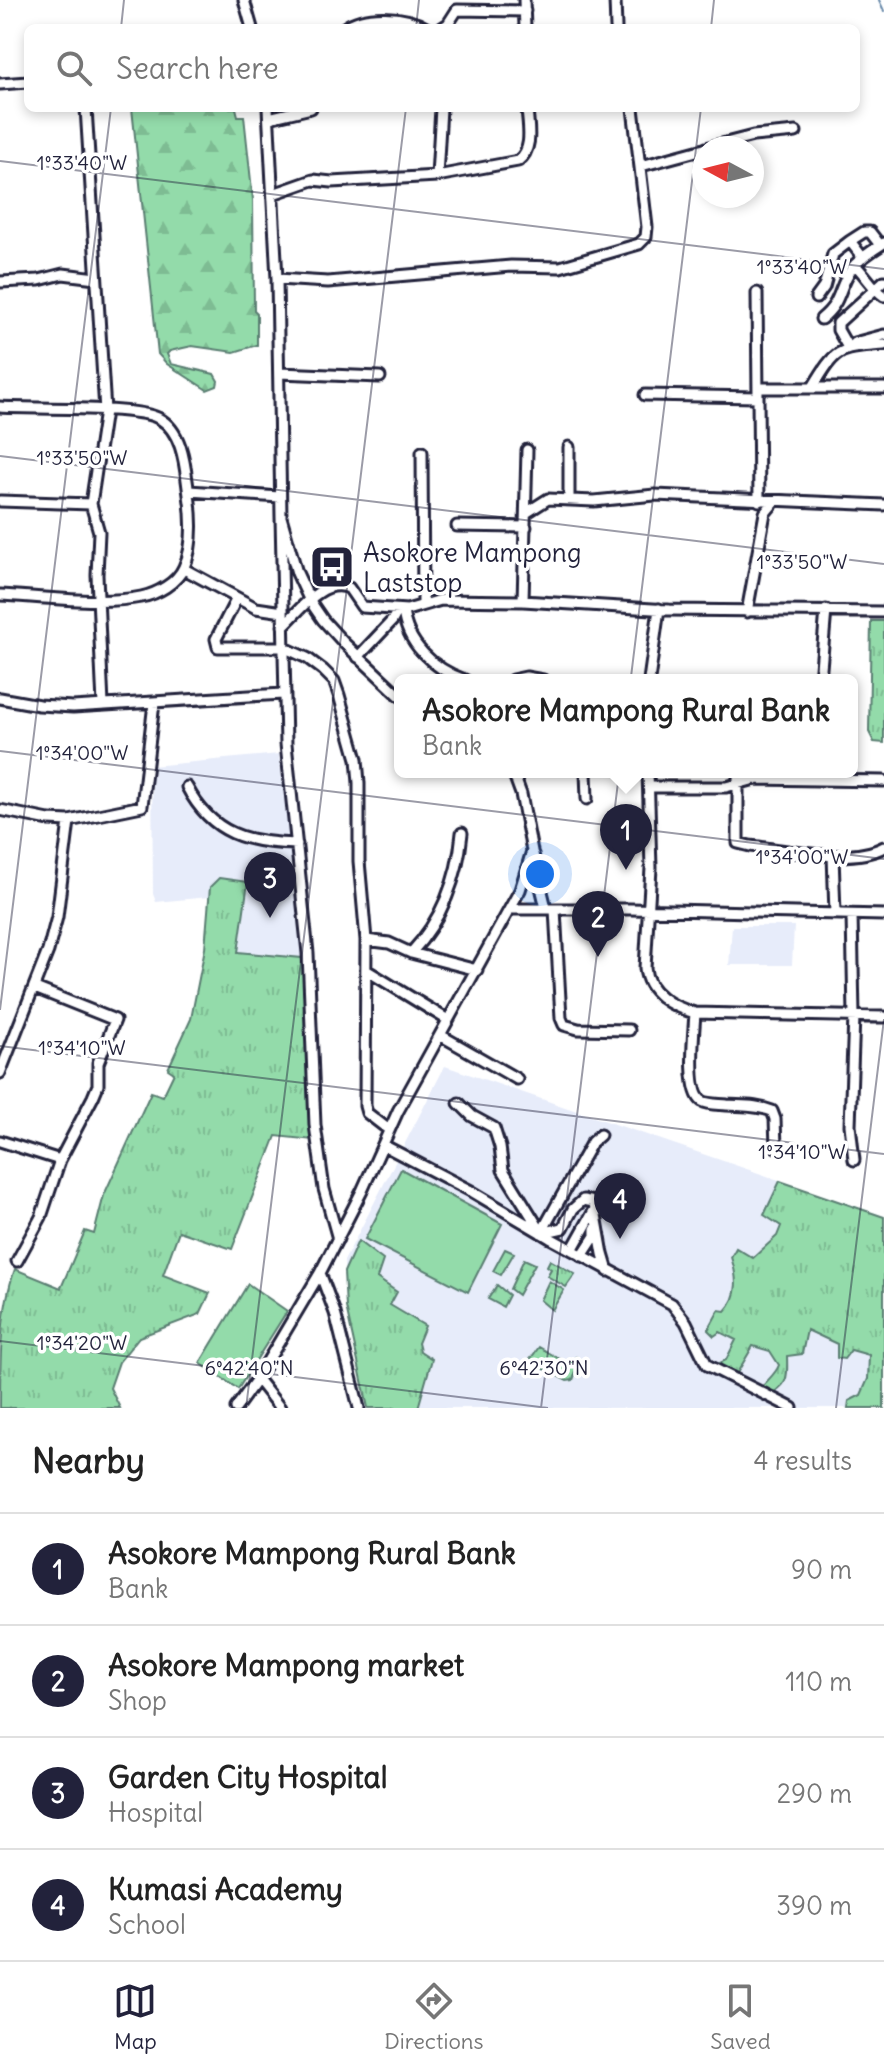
<!DOCTYPE html>
<html lang="en">
<head>
<meta charset="utf-8">
<style>
  :root { --surface:#fff; --page:#f6f6f6; --text:#222; --muted:#767676; --line:#e0e0e0; --accent:#22223b }
  body { margin:0; font-family:Delius,sans-serif; background:var(--page); color:var(--text) }
  .compass { position:absolute; left:692px; top:136px; width:72px; height:72px; border-radius:50%; background:var(--surface); box-shadow:0 4px 12px #0003; rotate:277deg }
  .you { position:absolute; left:540px; top:874px; width:28px; height:28px; margin:-20px; border:6px solid #fff; border-radius:50%; background:#1a73e8; box-shadow:0 0 0 12px #1a73e833 }
  .badge { display:grid; place-items:center; width:52px; height:52px; border-radius:50%; background:var(--accent); color:#fff; font-size:26px; font-weight:700 }
  .pin { position:absolute; translate:-50% -66px; filter:drop-shadow(0 2px 4px #0008) }
  .pin::after { content:''; position:absolute; top:42px; width:28px; height:24px; background:inherit; clip-path:polygon(0 0,100% 0,50% 100%) }
  .popup { position:absolute; left:394px; top:674px; width:464px; height:104px; box-sizing:border-box; display:grid; place-content:center; border-radius:12px; background:var(--surface); filter:drop-shadow(0 2px 6px #0005); font-size:26px; white-space:nowrap; color:var(--muted) }
  .popup b { font-size:30px; color:var(--text) }
  .popup::after { content:''; position:absolute; left:50%; top:100%; margin-left:-16px; border:16px solid transparent; border-top-color:var(--surface) }
  .list { margin:0; padding:0; list-style:none }
  h2 { display:flex; justify-content:space-between; align-items:center; height:104px; margin:0; padding:0 32px; font-size:34px }
  h2 small { font-size:26px; font-weight:400; color:var(--muted) }
  .list li { display:grid; grid-template-columns:52px 1fr auto; gap:24px; align-items:center; box-sizing:border-box; height:112px; padding:0 32px; border-top:2px solid var(--line) }
  .list b { display:block; font-size:30px; white-space:nowrap }
  .list p { margin:0; font-size:26px; white-space:nowrap; color:var(--muted) }
  .list em { font-size:26px; font-style:normal; color:var(--muted) }
  .icon { flex:none; width:44px; height:44px; fill:none; stroke:currentColor; stroke-width:2; stroke-linecap:round; stroke-linejoin:round }
  .map { position:relative; flex:none; width:884px; height:1408px; overflow:hidden }
  .search { position:absolute; background:var(--surface); box-shadow:0 4px 12px #0003; left:24px; right:24px; top:24px; height:88px; display:flex; align-items:center; gap:20px; box-sizing:border-box; padding:0 28px; border-radius:12px; color:var(--muted); font-size:30px }
  .sheet { height:552px; background:var(--surface) }
  nav { display:flex; justify-content:space-around; align-items:center; box-sizing:border-box; height:112px; border-top:2px solid var(--line); background:var(--surface); font-size:22px; color:var(--muted) }
  nav a { display:grid; justify-items:center; gap:4px }
  nav .on { color:var(--accent) }
  .map>svg:first-child { display:block }
</style>
</head>
<body>
<div class="map">
<svg width="884" height="1408" viewBox="0 0 884 1408">
  <defs>
    <pattern id="grass-tufts" width="24" height="20" patternUnits="userSpaceOnUse" patternTransform="scale(2)"><rect width="24" height="20" fill="#93dbaa"/><path d="M3 7l-1-3M5 7V3M7 7l1-3M15 17l-1-3M17 17v-4M19 17l1-3" fill="none" stroke="#7ebc93"/></pattern>
    <pattern id="forest-firs" width="22" height="20" patternUnits="userSpaceOnUse" patternTransform="scale(2)"><rect width="22" height="20" fill="#93dbaa"/><path d="M5 1l3.5 6h-7zM16 11l3.5 6h-7z" fill="#7ebc93"/></pattern>
  </defs>
  <rect width="100%" height="100%" fill="#fff"/>
  <filter id="ink" filterUnits="userSpaceOnUse"><feTurbulence type="fractalNoise" baseFrequency=".0125" numOctaves="2"/><feDisplacementMap in="SourceGraphic" scale="16" xChannelSelector="R" yChannelSelector="G"/><feConvolveMatrix kernelMatrix="1 2 1 2 8 2 1 2 1" color-interpolation-filters="sRGB"/></filter>
  <g filter="url(#ink)">
    <!-- built -->
    <path fill="#e7ecfa" d="M 279,754 L 294,880 L 302,958 L 237,953 L 248,883 L 210,887 L 209,897 L 156,902 L 153,894 L 152,766 Z
      M 732,926 L 794,926 L 792,965 L 729,965 Z
      M 445,1066 L 884,1216 L 884,1408 L 367,1408 L 346,1307 L 344,1261 Z"/>
    <!-- grass -->
    <path fill="url(#grass-tufts)" stroke="#5a7e72" stroke-width="2" d="M 871,621 L 884,621 L 884,743 L 874,742 L 869,732 Z
      M 219,878 L 248,882 L 238,952 L 302,958 L 306,980 L 313,1140 L 276,1136 L 232,1249 L 179,1231 L 163,1275 L 210,1293 L 200,1314 L 139,1337 L 119,1362 L 110,1388 L 120,1408 L 0,1408 C 0,1362 0,1310 15,1269 L 61,1288 L 85,1231 L 94,1234 L 104,1195 L 151,1092 L 163,1096 L 174,1073 L 168,1069 L 191,1019 L 205,948 L 210,887 Z
      M 780,1181 L 884,1217 L 884,1408 L 848,1408 L 849,1401 L 861,1395 L 868,1379 L 869,1355 L 851,1350 L 844,1359 L 837,1358 L 837,1344 L 807,1330 L 802,1354 L 787,1356 C 788,1382 787,1386 764,1398 L 757,1396 C 761,1383 774,1378 779,1365 L 770,1351 L 753,1346 L 733,1380 L 724,1379 L 716,1365 L 726,1360 L 736,1340 L 720,1332 L 714,1336 L 708,1330 L 719,1310 L 725,1311 C 740,1295 737,1276 731,1257 L 736,1248 L 753,1258 L 777,1236 L 781,1226 L 764,1215 Z
      M 358,1241 L 383,1260 L 377,1278 L 397,1292 L 390,1305 L 425,1326 L 418,1343 L 420,1351 L 432,1359 L 418,1408 L 368,1408 L 346,1307 L 344,1272 Z
      M 505,1249 L 514,1253 L 501,1275 L 493,1271 Z
      M 524,1259 L 535,1264 L 518,1295 L 510,1289 Z
      M 550,1260 L 575,1274 L 566,1287 L 547,1276 L 551,1269 L 547,1266 Z
      M 549,1281 L 564,1290 L 552,1310 L 540,1300 Z
      M 497,1285 L 509,1295 L 503,1307 L 488,1299 Z
      M 539,1347 L 567,1363 L 576,1357 L 579,1362 L 573,1380 L 567,1381 L 529,1361 Z"/>
    <!-- forest -->
    <path fill="url(#forest-firs)" stroke="#5a7e72" stroke-width="2" d="M 132,108 L 236,108 L 238,116 L 244,116 L 253,200 L 254,310 L 257,313 L 257,345 L 234,352 L 192,346 L 170,351 L 167,354 L 171,364 L 214,374 L 218,381 L 217,386 L 207,390 L 167,364 L 158,354 Z"/>
    <!-- park -->
    <path fill="#93dbaa" stroke="#5a7e72" stroke-width="2" d="M 401,1169 L 502,1224 L 468,1292 L 365,1239 Z
      M 248,1284 L 287,1311 L 238,1389 L 200,1363 Z"/>
    <g fill="none" stroke-linecap="round" stroke-linejoin="round">
      <!-- stream -->
      <path stroke="#6587a8" stroke-width="2" d="M 879,0 L 884,11"/>
      <!-- minor casing -->
      <g stroke="#22223b" stroke-width="15">
        <path id="minor" d="M 244,0 L 252,28
          M 524,0 L 525,28
          M 615,0 L 616,28
          M 344,28 C 365,13 405,15 426,28
          M 442,28 L 448,24 L 457,10 L 525,11
          M 0,84 L 28,82
          M 86,108 L 105,411 L 91,504 L 99,532 L 97,575 L 103,705
          M 268,108 L 277,279 L 281,517 L 297,573 L 310,601 L 323,620 L 344,643 L 400,696
          M 269,118 L 311,108
          M 706,148 L 753,136 L 796,132
          M 641,166 L 704,149
          M 437,176 L 441,108
          M 273,194 L 313,180 L 332,182 L 437,176 L 518,161 C 534,149 528,126 527,108
          M 863,258 L 850,241 L 864,232 L 870,232 L 880,245
          M 855,265 C 866,275 871,287 884,296
          M 277,279 L 328,282 L 511,266 L 560,267 L 639,244 L 646,237 L 647,227 L 633,108
          M 0,282 L 39,280 L 63,274 L 96,278
          M 757,293 L 759,501
          M 816,298 L 824,287 L 833,254 L 850,241
          M 821,319 C 843,301 837,289 852,268 C 860,258 873,250 884,243
          M 854,343 L 884,335
          M 846,344 L 838,330 L 838,323 L 884,281
          M 279,373 L 380,377
          M 813,387 C 837,347 838,349 884,345
          M 759,388 L 884,388
          M 645,395 L 758,397
          M 0,407 C 32,409 136,406 158,418 C 182,430 185,464 188,488 C 192,512 195,544 184,567 C 177,583 157,594 141,597 C 103,605 40,597 0,595
          M 422,452 L 423,604
          M 189,491 L 280,497
          M 569,500 L 569,447
          M 0,501 L 91,504
          M 526,513 L 548,499 L 594,501 L 655,495 L 884,505
          M 281,517 L 286,744 L 308,953 L 315,1125 L 324,1189 L 338,1239
          M 457,526 L 526,527
          M 184,569 L 256,608 L 283,612
          M 237,598 L 216,639 L 218,647 L 283,647 L 307,658 L 323,670 L 334,681 L 339,695 L 357,759 L 359,783 L 359,861 L 366,940 L 365,1106 L 367,1113 L 389,1130
          M 523,601 L 527,450
          M 403,610 C 406,643 433,669 465,680
          M 747,612 L 765,513 L 775,501
          M 283,626 C 300,610 323,577 349,588 L 362,607 L 407,610 L 441,600 L 523,601 L 669,610 L 884,612
          M 358,657 L 392,621 L 398,610
          M 512,680 L 526,677 L 543,680
          M 649,680 L 659,609
          M 820,680 L 826,610
          M 0,698 L 39,705 L 73,707 L 283,694
          M 586,772 L 587,799
          M 648,772 L 651,868 L 645,968 C 647,993 672,1007 695,1013 L 884,1017
          M 738,772 L 738,843 L 750,846 C 788,850 850,865 884,847
          M 187,787 C 212,835 248,843 297,844
          M 649,787 L 726,787 L 755,779 L 884,781
          M 0,810 L 49,820 L 69,821 L 142,806 L 154,703
          M 533,854 L 546,908
          M 833,855 L 835,914
          M 511,909 L 630,909 L 884,915
          M 555,909 L 561,1018 L 564,1025 L 578,1029 L 629,1030
          M 852,915 L 854,1016 L 850,1125 L 854,1160
          M 366,940 L 389,943 L 411,953 L 477,970
          M 411,953 C 442,920 458,877 462,833
          M 366,970 L 448,1020
          M 695,1013 C 694,1031 687,1091 702,1101 C 709,1105 720,1104 727,1105 C 742,1106 758,1105 772,1111 L 775,1119 L 776,1147
          M 440,1035 L 517,1079
          M 0,1073 L 48,951 L 57,917 L 69,821
          M 459,1103 L 472,1116 L 494,1128 L 500,1147 L 503,1170 L 540,1230
          M 0,1141 L 60,1160
          M 383,1145 L 471,1191 L 550,1238 L 672,1304 L 686,1322 L 707,1365 L 792,1408
          M 595,1209 L 603,1254 L 608,1271
          M 572,1250 L 595,1209 L 594,1202 L 583,1200 L 573,1209 L 563,1228 L 541,1233 L 592,1142 L 600,1135
          M 582,1256 L 595,1236 L 595,1229
          M 17,1261 L 41,1217 L 60,1160 L 93,1097 L 98,1085 L 98,1063 L 115,1020 L 35,988
          M 320,1273 L 335,1313 L 359,1408
          M 257,1379 L 280,1408
          M 236,1408 L 257,1379 L 320,1273 L 362,1191 L 398,1111 L 520,890 L 532,851 L 521,794 L 513,772"/>
      </g>
      <!-- minor -->
      <use href="#minor" stroke="#fff" stroke-width="9"/>
    </g>
  </g>
  <!-- ticks -->
  <path fill="none" stroke="#22223b" stroke-width="2" stroke-opacity="0.45" d="M 121,28 L 124,0M 416,28 L 419,0M 711,28 L 714,0M 0,161 L 884,269M 0,456 L 884,564M 0,751 L 884,859M 0,1010 L 111,108M 0,1046 L 884,1154M 0,1341 L 548,1408M 246,1408 L 406,108M 541,1408 L 701,108M 836,1408 L 884,1019"/>
  <!-- icons -->
  <defs>
    <g id="bus-square" transform="scale(2.3)"><rect x="-9" y="-9" width="18" height="18" rx="4" fill="#22223b" stroke="#fff"/><path d="M-5-6H5V4H4V6H2V4H-2V6H-4V4H-5ZM-3.5-4V0h7V-4ZM-3.5 1.2v1.5H-2V1.2ZM2 1.2v1.5H3.5V1.2Z" fill="#fff"/></g>
  </defs>
  <g fill-rule="evenodd">
    <use href="#bus-square" x="332" y="567"/>
  </g>
  <g text-anchor="middle" dominant-baseline="central" stroke-width="7" stroke-linejoin="round" paint-order="stroke">
    <!-- poi labels -->
    <g font-size="26" fill="#22223b" stroke="#fff" text-anchor="start">
      <text x="363" y="552">Asokore Mampong<tspan x="363" dy="30">Laststop</tspan></text>
    </g>
  </g>
  <g font-size="20" text-anchor="middle" fill="#22223b" stroke="#fff" stroke-width="7" stroke-linejoin="round" paint-order="stroke">
    <text x="82" y="170">1°33'40"W</text>
    <text x="802" y="274">1°33'40"W</text>
    <text x="82" y="465">1°33'50"W</text>
    <text x="802" y="569">1°33'50"W</text>
    <text x="82" y="760">1°34'00"W</text>
    <text x="802" y="864">1°34'00"W</text>
    <text x="82" y="1055">1°34'10"W</text>
    <text x="802" y="1159">1°34'10"W</text>
    <text x="82" y="1350">1°34'20"W</text>
    <text x="249" y="1375">6°42'40"N</text>
    <text x="544" y="1375">6°42'30"N</text>
  </g>
</svg>
<svg class="compass" viewBox="-18 -18 36 36"><path d="M0-13l5 13h-10z" fill="#e53935"/><path d="M0 13l5-13h-10z" fill="#767676"/></svg>
<div class="you"></div>
<div class="pin badge" style="left:626px;top:870px">1</div>
<div class="popup"><b>Asokore Mampong Rural Bank</b>Bank</div>
<div class="pin badge" style="left:598px;top:957px">2</div>
<div class="pin badge" style="left:270px;top:918px">3</div>
<div class="pin badge" style="left:620px;top:1239px">4</div>
<div class="search"><svg class="icon" aria-label="search" viewBox="0 0 24 24"><circle cx="10" cy="10" r="6"/><path d="M15 15l6 6"/></svg>Search here</div>
</div>
<section class="sheet">
<h2>Nearby<small>4 results</small></h2>
<ul class="list">
<li><span class="badge">1</span><div><b>Asokore Mampong Rural Bank</b><p>Bank</p></div><em>90 m</em></li>
<li><span class="badge">2</span><div><b>Asokore Mampong market</b><p>Shop</p></div><em>110 m</em></li>
<li><span class="badge">3</span><div><b>Garden City Hospital</b><p>Hospital</p></div><em>290 m</em></li>
<li><span class="badge">4</span><div><b>Kumasi Academy</b><p>School</p></div><em>390 m</em></li>
</ul>
</section>
<nav>
<a class="on"><svg class="icon" aria-label="map" viewBox="0 0 24 24"><path d="M3 6l6-2 6 2 6-2v14l-6 2-6-2-6 2zM9 4v14M15 6v14"/></svg>Map</a>
<a><svg class="icon" aria-label="directions" viewBox="0 0 24 24"><path d="M12 3l9 9-9 9-9-9zM9 14v-3h6M13 9l2 2-2 2"/></svg>Directions</a>
<a><svg class="icon" aria-label="saved" viewBox="0 0 24 24"><path d="M7 4h10v16l-5-4-5 4z"/></svg>Saved</a>
</nav>
</body>
</html>
